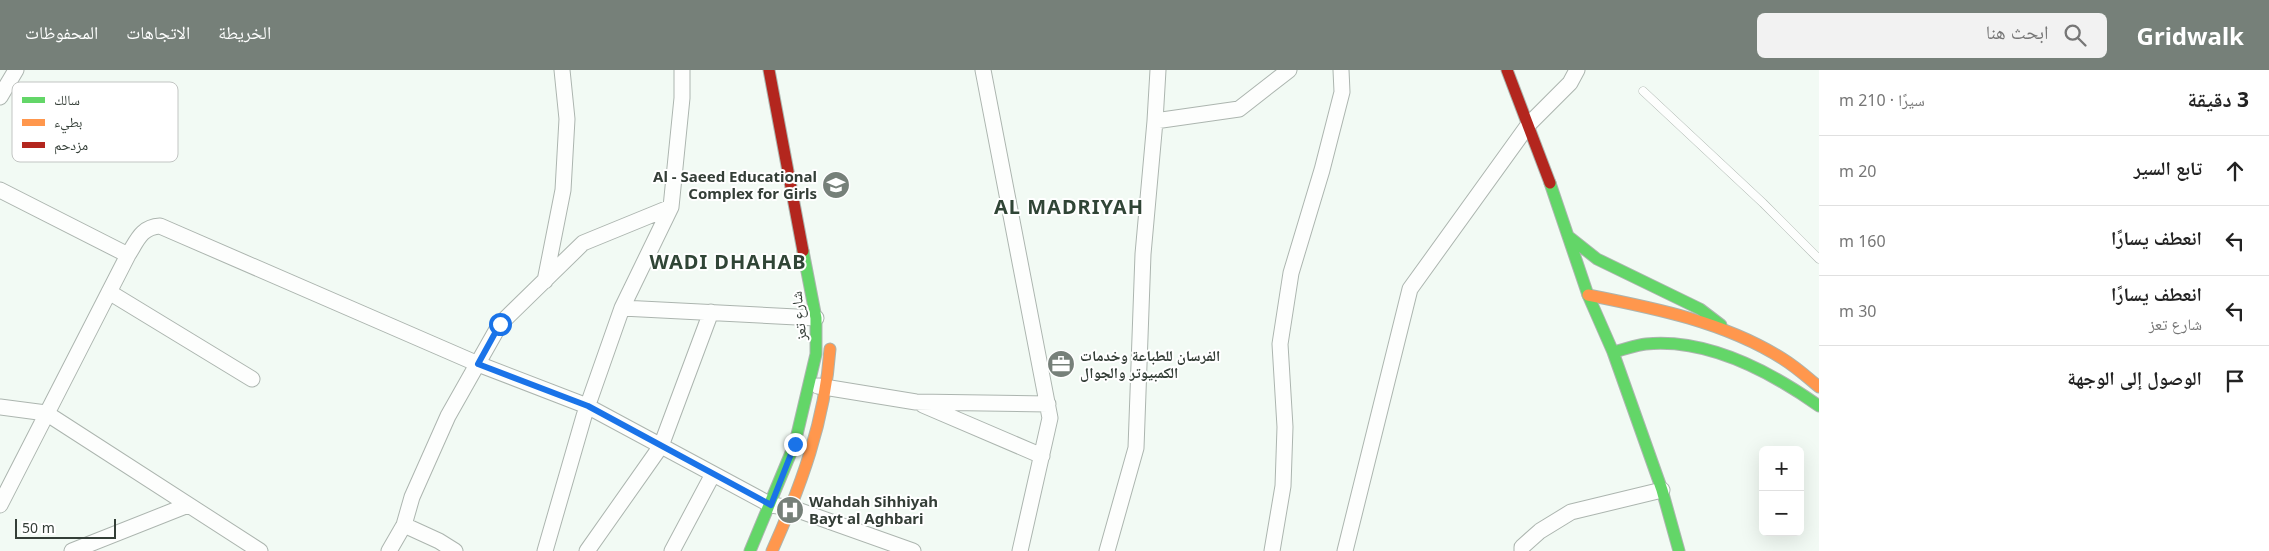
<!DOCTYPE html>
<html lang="ar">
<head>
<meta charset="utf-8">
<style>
  :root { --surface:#fff; --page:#f2f2f2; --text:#222; --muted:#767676; --line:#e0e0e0; --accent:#768079 }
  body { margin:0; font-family:"Noto Sans","Noto Naskh Arabic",sans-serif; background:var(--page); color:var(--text); direction:rtl }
  .controls { position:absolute; right:15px; bottom:15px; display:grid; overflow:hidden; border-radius:8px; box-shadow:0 5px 20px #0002 }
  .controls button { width:45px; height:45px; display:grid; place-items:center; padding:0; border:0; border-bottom:1px solid var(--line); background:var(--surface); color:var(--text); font:25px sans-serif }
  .scale { position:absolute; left:15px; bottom:12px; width:101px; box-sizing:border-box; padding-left:5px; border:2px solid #343e37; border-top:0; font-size:14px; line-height:18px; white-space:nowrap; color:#343e37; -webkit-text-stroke:4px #fff; paint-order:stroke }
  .stop { position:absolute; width:15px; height:15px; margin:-11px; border:4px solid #1a73e8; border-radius:50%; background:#fff }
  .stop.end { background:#1a73e8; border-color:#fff; box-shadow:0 1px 5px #0008 }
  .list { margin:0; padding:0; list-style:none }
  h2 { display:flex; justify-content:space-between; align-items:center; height:65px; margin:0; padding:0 20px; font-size:21px }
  h2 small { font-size:16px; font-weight:400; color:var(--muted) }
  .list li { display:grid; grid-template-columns:32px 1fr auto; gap:15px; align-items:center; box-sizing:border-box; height:70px; padding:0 20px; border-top:1px solid var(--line) }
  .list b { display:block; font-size:19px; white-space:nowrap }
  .list p { margin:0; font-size:16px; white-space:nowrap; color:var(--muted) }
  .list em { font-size:16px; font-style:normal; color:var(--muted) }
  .icon { flex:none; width:28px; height:28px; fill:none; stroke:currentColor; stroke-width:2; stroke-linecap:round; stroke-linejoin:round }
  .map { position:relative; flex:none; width:1819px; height:481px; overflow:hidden; direction:ltr }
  header { display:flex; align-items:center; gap:30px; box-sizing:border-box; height:70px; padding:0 25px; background:var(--accent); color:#fff }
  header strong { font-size:24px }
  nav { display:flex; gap:28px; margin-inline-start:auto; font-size:18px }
  .search { width:350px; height:45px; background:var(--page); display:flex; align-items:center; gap:12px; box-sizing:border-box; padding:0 18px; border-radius:8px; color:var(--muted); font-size:19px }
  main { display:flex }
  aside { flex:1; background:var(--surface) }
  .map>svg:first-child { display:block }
</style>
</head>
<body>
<header>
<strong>Gridwalk</strong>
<div class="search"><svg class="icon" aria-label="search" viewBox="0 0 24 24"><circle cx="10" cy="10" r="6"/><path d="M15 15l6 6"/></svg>ابحث هنا</div>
<nav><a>الخريطة</a><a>الاتجاهات</a><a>المحفوظات</a></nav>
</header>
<main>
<aside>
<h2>3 دقيقة<small>سيرًا · 210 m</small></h2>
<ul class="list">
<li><svg class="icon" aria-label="ahead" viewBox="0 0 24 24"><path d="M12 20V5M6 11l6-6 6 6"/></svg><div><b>تابع السير</b></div><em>20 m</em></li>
<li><svg class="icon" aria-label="left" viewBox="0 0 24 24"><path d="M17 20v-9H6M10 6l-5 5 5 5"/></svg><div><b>انعطف يسارًا</b></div><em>160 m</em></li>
<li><svg class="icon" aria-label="left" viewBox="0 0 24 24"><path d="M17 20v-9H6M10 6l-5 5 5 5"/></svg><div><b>انعطف يسارًا</b><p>شارع تعز</p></div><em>30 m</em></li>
<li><svg class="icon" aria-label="arrive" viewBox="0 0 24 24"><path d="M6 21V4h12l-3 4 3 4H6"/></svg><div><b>الوصول إلى الوجهة</b></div></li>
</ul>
</aside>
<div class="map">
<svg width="1819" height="481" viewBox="0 0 1819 481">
  <rect width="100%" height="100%" fill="#f2faf4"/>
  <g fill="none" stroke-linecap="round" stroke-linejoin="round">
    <!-- lane casing -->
    <g stroke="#acb5af" stroke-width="9">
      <path id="lane" d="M 1643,21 L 1763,133 L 1819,189"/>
    </g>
    <!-- street casing -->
    <g stroke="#acb5af" stroke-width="17">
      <path id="street" d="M 983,0 L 1050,348 L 1020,481
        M 0,27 L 16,0
        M 1155,51 L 1239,39 L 1289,0
        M 0,120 L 128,185
        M 545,211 L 563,120 L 567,49 L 562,0
        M 109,222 L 252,309
        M 622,238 L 816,248
        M 818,316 L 916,332 L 1048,334
        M 923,335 L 1042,386
        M 0,337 L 46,343 L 260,481
        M 0,435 L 128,185 C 137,171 141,157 160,156 L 478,294 L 587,336 L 771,435 L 792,438 L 913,481
        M 404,455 L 439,471 L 455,481
        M 72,481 L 188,435
        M 389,481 L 404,455 L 412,427 L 448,346 L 500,254 L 583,173 L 671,137
        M 545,481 L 584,346 L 622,238 L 671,137 L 682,28 L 682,0
        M 587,481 L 661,376 L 711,242
        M 672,481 L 713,404
        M 1107,481 L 1136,378 L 1143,184 L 1155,51 L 1158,0
        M 1272,481 L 1283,416 L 1285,357 L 1280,274 L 1291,203 L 1322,100 L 1342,22 L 1341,0
        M 1345,481 L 1410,219 L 1529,54 L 1570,13 L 1577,0
        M 1522,481 L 1522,477 L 1540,461 L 1571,442 L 1662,420"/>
    </g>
    <!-- fast casing -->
    <g stroke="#acb5af" stroke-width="13">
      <path id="fast" d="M 1550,113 L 1588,225 L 1613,282 L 1662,420 L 1679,481
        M 1568,166 L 1597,189 L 1700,239 L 1721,255
        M 1613,282 C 1624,280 1635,275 1646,274 C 1707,268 1771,302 1819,336
        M 750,481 L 795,373 L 816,284 L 816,248 L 803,181"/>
    </g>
    <!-- slow casing -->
    <g stroke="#acb5af" stroke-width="13">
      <path id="slow" d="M 1588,225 C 1654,238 1725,252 1783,289 C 1796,297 1807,307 1819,317
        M 772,481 C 801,416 825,351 830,279"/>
    </g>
    <!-- jam casing -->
    <g stroke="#acb5af" stroke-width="13">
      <path id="jam" d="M 769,0 L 803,181
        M 1507,0 L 1550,113"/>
    </g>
    <!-- lane -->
    <use href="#lane" stroke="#fdfefd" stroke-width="8"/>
    <!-- street -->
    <use href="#street" stroke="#fdfefd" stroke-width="15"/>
    <!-- fast -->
    <use href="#fast" stroke="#63d668" stroke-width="11"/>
    <!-- slow -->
    <use href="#slow" stroke="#ff974d" stroke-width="11"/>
    <!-- jam -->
    <use href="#jam" stroke="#b3261e" stroke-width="11"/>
  </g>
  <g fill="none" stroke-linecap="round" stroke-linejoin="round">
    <!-- route -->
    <path stroke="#1a73e8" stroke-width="6" d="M 500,254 L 478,294 L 588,336 L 771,435 L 795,374"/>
  </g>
  <!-- icons -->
  <defs>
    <g id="school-disc" transform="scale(1.4375)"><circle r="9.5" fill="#768079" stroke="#fff"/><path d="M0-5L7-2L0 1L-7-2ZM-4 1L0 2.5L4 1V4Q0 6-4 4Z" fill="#fff"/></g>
    <g id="office-disc" transform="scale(1.4375)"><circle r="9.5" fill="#768079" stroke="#fff"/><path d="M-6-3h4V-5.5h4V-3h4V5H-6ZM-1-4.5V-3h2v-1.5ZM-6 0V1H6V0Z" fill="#fff"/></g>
    <g id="hospital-disc" transform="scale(1.4375)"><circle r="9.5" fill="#768079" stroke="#fff"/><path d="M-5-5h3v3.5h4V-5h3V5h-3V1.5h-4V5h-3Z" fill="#fff"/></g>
  </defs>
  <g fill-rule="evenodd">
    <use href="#school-disc" x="836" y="115"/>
    <use href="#office-disc" x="1061" y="294"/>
    <use href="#hospital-disc" x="790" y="440"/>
  </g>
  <g text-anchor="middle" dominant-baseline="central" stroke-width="4" stroke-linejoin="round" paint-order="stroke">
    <!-- poi labels -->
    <g font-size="15" font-weight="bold" fill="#343e37" stroke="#fff" text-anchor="start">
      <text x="817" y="106" text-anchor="end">Al - Saeed Educational<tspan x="817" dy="17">Complex for Girls</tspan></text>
      <text x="1080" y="285">الفرسان للطباعة وخدمات<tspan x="1080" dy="17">الكمبيوتر والجوال</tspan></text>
      <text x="809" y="431">Wahdah Sihhiyah<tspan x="809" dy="17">Bayt al Aghbari</tspan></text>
    </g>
    <!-- street labels -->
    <g font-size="15" fill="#343e37" stroke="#fff">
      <text transform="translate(798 246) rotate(-96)">شارع تعز</text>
    </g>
    <!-- district labels -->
    <g font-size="20" font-weight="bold" letter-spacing="1" fill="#304536" stroke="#fff">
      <text x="1069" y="136">AL MADRIYAH</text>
      <text x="728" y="191">WADI DHAHAB</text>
    </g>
  </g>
  <!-- legend -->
  <rect x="12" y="12" width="166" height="80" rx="8" fill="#fff" stroke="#c2c5c3" stroke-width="1"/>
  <rect x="22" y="27" width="23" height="6" fill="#63d668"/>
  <rect x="22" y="49" width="23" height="7" fill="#ff974d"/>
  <rect x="22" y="72" width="23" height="6" fill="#b3261e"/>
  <g font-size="14" fill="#343e37">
    <text x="54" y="35">سالك</text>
    <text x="54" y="57">بطيء</text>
    <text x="54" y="80">مزدحم</text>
  </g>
</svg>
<div class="controls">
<button>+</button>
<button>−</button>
</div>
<div class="scale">50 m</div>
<div class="stop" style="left:500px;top:254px"></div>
<div class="stop end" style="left:795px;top:374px"></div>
</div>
</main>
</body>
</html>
